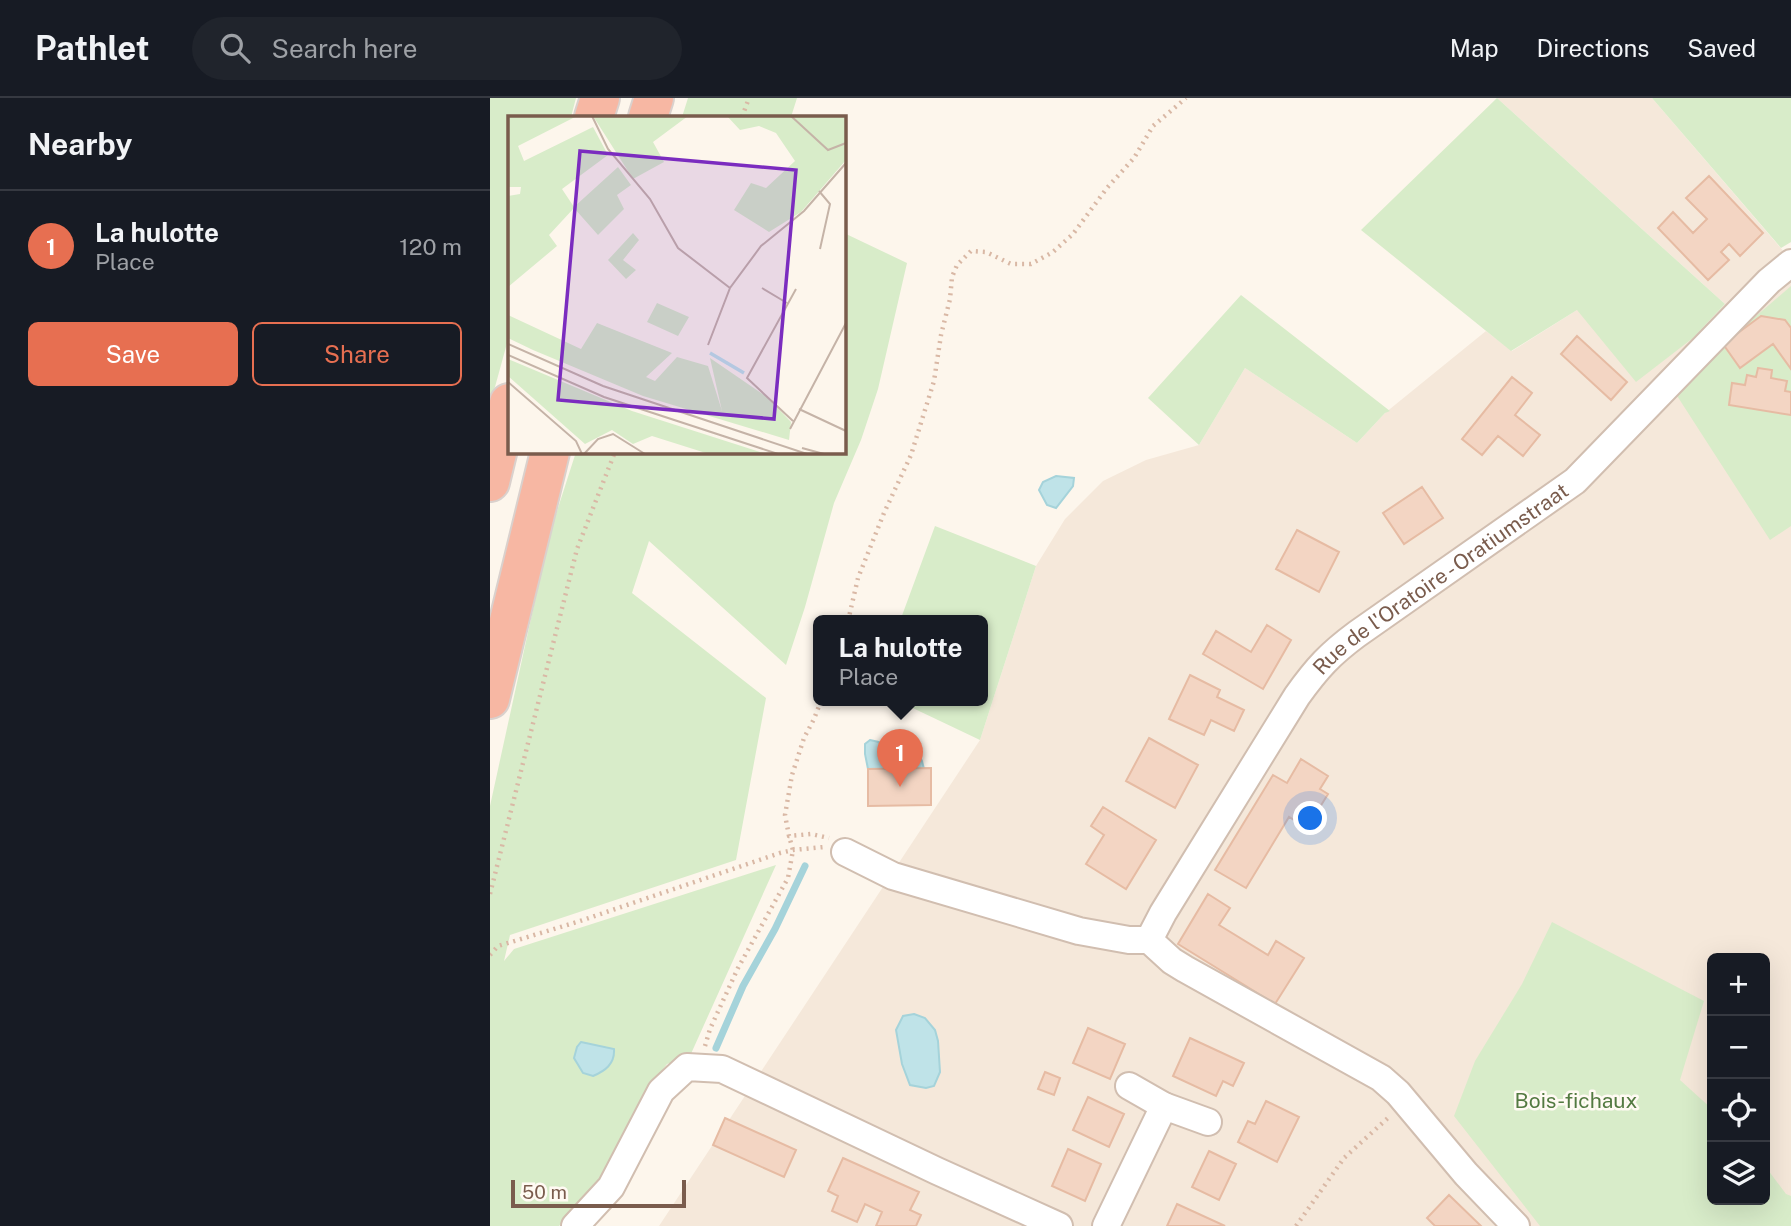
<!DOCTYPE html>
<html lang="en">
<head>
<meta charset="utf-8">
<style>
  :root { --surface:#171b24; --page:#20242c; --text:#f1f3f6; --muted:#9ea1a6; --line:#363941; --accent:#e76f51 }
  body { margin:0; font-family:"Public Sans",sans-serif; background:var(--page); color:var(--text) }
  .controls { position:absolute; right:21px; bottom:21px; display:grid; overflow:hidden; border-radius:10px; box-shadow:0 7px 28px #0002 }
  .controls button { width:63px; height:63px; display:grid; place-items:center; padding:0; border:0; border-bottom:2px solid var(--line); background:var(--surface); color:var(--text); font:35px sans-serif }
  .scale { position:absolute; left:21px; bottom:18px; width:175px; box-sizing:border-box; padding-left:7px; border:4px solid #7a5c4d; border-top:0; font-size:19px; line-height:24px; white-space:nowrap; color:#7a5c4d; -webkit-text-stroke:5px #fffaf3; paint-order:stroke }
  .you { position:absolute; left:821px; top:721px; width:24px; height:24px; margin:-18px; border:5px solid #fff; border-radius:50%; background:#1a73e8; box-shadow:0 0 0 10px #1a73e833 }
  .badge { display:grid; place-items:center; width:46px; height:46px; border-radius:50%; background:var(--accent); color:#fff; font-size:23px; font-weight:700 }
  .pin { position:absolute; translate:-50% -58px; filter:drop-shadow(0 2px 4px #0008) }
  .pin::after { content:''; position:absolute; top:37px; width:24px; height:21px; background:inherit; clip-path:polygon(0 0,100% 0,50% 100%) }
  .popup { position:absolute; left:323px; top:517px; width:175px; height:91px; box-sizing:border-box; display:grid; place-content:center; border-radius:10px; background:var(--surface); filter:drop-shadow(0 2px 5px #0005); font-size:23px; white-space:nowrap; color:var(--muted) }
  .popup b { font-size:26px; color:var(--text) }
  .popup::after { content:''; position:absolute; left:50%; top:100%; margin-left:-14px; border:14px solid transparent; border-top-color:var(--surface) }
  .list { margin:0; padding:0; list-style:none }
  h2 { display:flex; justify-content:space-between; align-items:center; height:91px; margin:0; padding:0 28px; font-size:30px }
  h2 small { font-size:23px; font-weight:400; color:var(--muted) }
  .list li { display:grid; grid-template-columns:46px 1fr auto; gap:21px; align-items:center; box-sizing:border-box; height:112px; padding:0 28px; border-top:2px solid var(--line) }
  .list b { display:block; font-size:26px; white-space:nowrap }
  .list p { margin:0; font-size:23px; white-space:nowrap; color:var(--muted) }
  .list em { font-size:23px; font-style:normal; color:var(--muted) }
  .actions { display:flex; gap:14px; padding:21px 28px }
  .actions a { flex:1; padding:16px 0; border:2px solid var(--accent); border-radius:10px; text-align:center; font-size:24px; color:var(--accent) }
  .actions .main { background:var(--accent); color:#fff }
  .icon { flex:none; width:38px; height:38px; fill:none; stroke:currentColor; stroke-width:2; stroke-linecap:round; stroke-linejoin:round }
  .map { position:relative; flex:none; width:1301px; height:1128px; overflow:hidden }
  header { display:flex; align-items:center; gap:42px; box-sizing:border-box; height:98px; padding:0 35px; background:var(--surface); border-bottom:2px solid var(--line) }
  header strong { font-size:33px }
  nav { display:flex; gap:38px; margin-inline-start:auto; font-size:24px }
  .search { width:490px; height:63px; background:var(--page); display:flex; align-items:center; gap:18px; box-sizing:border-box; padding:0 24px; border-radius:38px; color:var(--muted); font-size:26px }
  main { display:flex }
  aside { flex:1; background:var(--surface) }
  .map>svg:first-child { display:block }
</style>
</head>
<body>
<header>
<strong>Pathlet</strong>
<div class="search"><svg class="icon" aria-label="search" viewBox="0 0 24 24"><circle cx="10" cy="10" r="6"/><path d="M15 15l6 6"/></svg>Search here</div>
<nav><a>Map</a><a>Directions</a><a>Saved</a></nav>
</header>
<main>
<aside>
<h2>Nearby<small></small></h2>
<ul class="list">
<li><span class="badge">1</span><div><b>La hulotte</b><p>Place</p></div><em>120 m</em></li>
</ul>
<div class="actions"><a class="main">Save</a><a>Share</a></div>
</aside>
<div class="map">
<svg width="1301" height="1128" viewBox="0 0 1301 1128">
  <rect width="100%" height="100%" fill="#fdf6ec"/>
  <!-- residential -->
  <path fill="#f5e8da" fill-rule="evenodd" d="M 1007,0 L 1162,0 L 1301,162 L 1301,1128 L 169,1128 L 490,642 L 546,468 L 575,421 L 613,383 L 656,362 L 709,347 L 755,270 L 867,345 L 895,315 L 996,233 L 1022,253 L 1087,212 L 1203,240 L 1235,206 ZM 1222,860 L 1275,860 L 1275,1102 L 1222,1102 Z"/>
  <!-- green -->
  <path fill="#d8ecc9" d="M 0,0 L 86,0 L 81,19 L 19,19 L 19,238 L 0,307 Z
    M 198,0 L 307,0 L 301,19 L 192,19 Z
    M 1007,0 L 1235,206 L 1203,240 L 1146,284 L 1087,212 L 1021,253 L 871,132 Z
    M 1162,0 L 1301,0 L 1301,144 L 1291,150 Z
    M 354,135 L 417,165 L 388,291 L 371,342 L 344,405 L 315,509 L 296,567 L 159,443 L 142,495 L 276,600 L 246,762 L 20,837 L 14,863 L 24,851 L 286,767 L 200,958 L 177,966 L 156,993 L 109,1084 L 69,1128 L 0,1128 L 0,708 L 59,438 L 86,354 L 354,354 Z
    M 1301,188 L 1301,428 L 1280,442 L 1182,290 Z
    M 751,197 L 900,313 L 895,315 L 867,345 L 755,270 L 709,347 L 658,300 Z
    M 445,428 L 546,468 L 490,642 L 408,603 L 492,603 L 492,523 L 410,523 Z
    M 1062,824 L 1214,903 L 1190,982 L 1222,1011 L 1222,1102 L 1275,1102 L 1275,1068 L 1296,1096 L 1301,1098 L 1301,1128 L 1050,1128 L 964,1018 L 985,963 L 1032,886 Z"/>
  <!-- water -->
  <path fill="#bfe3e8" stroke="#a5d3da" stroke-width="2" d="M 566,378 L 584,380 L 583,388 L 566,410 L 557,407 L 549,392 L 553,384 Z
    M 380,642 C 391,644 397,647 405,655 L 428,655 L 432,663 L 434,671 L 378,671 L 375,656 L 375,646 Z
    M 424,916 L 435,920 L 445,932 L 448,943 L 450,974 L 444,988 L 436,990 L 420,987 L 412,966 L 406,932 L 413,918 Z
    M 91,944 L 124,951 C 125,966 115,973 103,978 L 93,975 L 84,960 L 87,949 Z"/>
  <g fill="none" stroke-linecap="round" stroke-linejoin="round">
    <!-- stream -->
    <path stroke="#a5d3da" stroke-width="7" d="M 226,950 L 253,888 L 285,831 L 315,768"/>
  </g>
  <!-- building -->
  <path fill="#f3d5c3" stroke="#e6bba3" stroke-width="2" d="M 1219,78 L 1273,135 L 1250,158 L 1239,146 L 1231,154 L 1239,162 L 1218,182 L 1168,130 L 1183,114 L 1203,135 L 1217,121 L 1196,100 Z
    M 1271,218 L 1295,222 L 1301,230 L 1301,271 L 1283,246 L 1250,270 L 1233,246 Z
    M 1087,238 L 1137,284 L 1121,302 L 1071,256 Z
    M 1268,270 L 1282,272 L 1281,280 L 1297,283 L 1295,293 L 1301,294 L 1301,317 L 1239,307 L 1242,285 L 1255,287 L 1257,277 L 1266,279 Z
    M 1022,279 L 1042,295 L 1025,317 L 1050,337 L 1033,358 L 1008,338 L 992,357 L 972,341 Z
    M 932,389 L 953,420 L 914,446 L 893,415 Z
    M 807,432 L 849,454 L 829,494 L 786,471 Z
    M 777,527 L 801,542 L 773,591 L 713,556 L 726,533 L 761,554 Z
    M 700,577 L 730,592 L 727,599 L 754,612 L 744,633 L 721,622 L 714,637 L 679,621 Z
    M 659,640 L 708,667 L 685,710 L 636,683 Z
    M 811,661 L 838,678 L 830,691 L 838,696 L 817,730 L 799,719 L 756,790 L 725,772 L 783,677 L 797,685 Z
    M 441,670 L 441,707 L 378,708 L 378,671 Z
    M 613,709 L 666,742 L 636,791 L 596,766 L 614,737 L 601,728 Z
    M 718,796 L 740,810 L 729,827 L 778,857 L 786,843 L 814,860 L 785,906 L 688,846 Z
    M 598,930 L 635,946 L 620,981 L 583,965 Z
    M 700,940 L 754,965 L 743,988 L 733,983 L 726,998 L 683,978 Z
    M 555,974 L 570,980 L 564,997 L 548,991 Z
    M 598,999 L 634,1016 L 619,1049 L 583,1032 Z
    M 776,1003 L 809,1019 L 787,1064 L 748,1044 L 758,1023 L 765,1026 Z
    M 235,1020 L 306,1052 L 294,1079 L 223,1047 Z
    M 578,1051 L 611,1066 L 595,1103 L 562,1088 Z
    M 719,1053 L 746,1066 L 729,1102 L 702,1089 Z
    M 353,1060 L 429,1094 L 420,1112 L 431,1117 L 426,1128 L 386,1128 L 392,1114 L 375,1106 L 367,1124 L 342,1113 L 348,1098 L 338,1093 Z
    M 959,1097 L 991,1128 L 945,1128 L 937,1120 Z
    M 687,1106 L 735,1128 L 677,1128 Z"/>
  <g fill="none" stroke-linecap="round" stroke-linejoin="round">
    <!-- street casing -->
    <g stroke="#d1beb0" stroke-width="30">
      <g id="street">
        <path d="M 355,754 L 403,778 L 589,833 L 639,842 L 659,842 L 682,863 L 695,871 L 891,980 L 908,995 L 976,1076 L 1026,1128"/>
        <path id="s1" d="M 659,842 L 673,815 L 807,598 C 827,570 840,556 867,536 L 1085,383 L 1279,183 L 1301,165"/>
        <path d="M 639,988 L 674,1008 L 718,1024"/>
        <path d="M 85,1128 L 121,1089 L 171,993 L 197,969 L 232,971 L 447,1073 L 569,1128"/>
        <path d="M 616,1128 L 674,1008"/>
      </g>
    </g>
    <!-- highway casing -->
    <g stroke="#dad1cd" stroke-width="42">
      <path id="highway" d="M 104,19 L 110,0
        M 158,19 L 164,0
        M 0,384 L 19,305
        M 0,601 L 60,354"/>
    </g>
    <!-- path -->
    <path stroke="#d9b8a5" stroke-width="4.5" stroke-dasharray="2 5" stroke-linecap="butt" d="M 252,19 L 259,0
      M 358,523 L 368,480 L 394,415 L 421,357 L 444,283 L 451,237 L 460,201 L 462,179 L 467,167 L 481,153 L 496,154 L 521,166 L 541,166 L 563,154 L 583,136 L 617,90 L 644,60 L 663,28 L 696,0
      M 331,603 L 324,621 L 314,640 L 302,677 L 295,717 L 299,738 L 321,736 L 339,740
      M 0,796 L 87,451 L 125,354
      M 0,857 L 8,848 L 87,824 L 290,755 L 303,752 L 334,749
      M 215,948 L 220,931 L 248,870 L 298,780 L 303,752 L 299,738
      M 806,1128 L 854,1060 L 899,1019"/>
    <!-- street -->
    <use href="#street" stroke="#fff" stroke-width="26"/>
    <!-- highway -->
    <use href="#highway" stroke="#f7b7a3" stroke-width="38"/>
  </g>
  <g text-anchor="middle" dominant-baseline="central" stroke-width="5" stroke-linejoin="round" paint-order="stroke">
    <!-- street labels -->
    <g font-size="21" fill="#7a5c4d" stroke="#fffaf3">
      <text stroke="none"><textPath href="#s1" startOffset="472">Rue de l'Oratoire - Oratiumstraat</textPath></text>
    </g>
    <!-- park labels -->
    <g font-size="21" fill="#537a41" stroke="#fffaf3">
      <text x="1086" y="1002">Bois-fichaux</text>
    </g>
  </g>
  <!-- overview -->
  <g transform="translate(18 18)">
    <rect width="338" height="338" fill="#fdf6ec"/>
    <path d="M 0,0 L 69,0 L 10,30 L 16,45 L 85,11 L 100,39 L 54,73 L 66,91 L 110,51 L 123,69 L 109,79 L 116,93 L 90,119 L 66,92 L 41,119 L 49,130 L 0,171 L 0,80 L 12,78 L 13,71 L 0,71 ZM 85,0 L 180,0 L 145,26 L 156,46 L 125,63 ZM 219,0 L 338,0 L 338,44 L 293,96 L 261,116 L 226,94 L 243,67 L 258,72 L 287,45 L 268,17 L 251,10 L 232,14 ZM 125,117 L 131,124 L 115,144 L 128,154 L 118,163 L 100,144 ZM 149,187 L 181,201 L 170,220 L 139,206 ZM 0,199 L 73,233 L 89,207 L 164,237 L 138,261 L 147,265 L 169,241 L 200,250 L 214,295 L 202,242 L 259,281 L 283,306 L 281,324 L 135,280 L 25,234 L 0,222 ZM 0,243 L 124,295 L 258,338 L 201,338 L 144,320 L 125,328 L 104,314 L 77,328 L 0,260 Z" fill="#d8ecc9"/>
    <path fill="none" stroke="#bfe3e8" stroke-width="3.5" d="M 202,237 L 236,257"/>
    <path fill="none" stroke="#c5b3a7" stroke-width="2" d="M 84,0 L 100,33 L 142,83 L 170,132 L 222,172M 283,0 L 320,34 L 338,27M 311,75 L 322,88 L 312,133M 254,172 L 279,187M 0,228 L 95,270 L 299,338M 200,229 L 222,172 L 253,130 L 296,95 L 338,47M 0,239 L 96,281 L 270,338M 0,266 L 68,325 L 74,338M 291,293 L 338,315M 285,305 L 239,262 L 288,173M 282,313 L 338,207M 294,332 L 316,338M 76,338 L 90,323 L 105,318 L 137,338"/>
    <path fill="#7b2cbf" fill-opacity="0.15" stroke="#7b2cbf" stroke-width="3.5" d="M 72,35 L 288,54 L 266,303 L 50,284 Z"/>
    <rect width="338" height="338" fill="none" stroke="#7a5c4d" stroke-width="3.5"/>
  </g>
</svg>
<div class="controls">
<button>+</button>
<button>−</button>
<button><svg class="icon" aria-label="locate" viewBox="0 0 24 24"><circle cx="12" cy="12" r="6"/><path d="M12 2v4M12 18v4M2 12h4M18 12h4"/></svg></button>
<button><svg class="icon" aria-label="layers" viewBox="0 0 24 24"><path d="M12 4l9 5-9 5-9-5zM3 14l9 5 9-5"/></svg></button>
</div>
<div class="scale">50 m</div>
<div class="you"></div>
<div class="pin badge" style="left:410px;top:689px">1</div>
<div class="popup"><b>La hulotte</b>Place</div>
</div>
</main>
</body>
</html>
